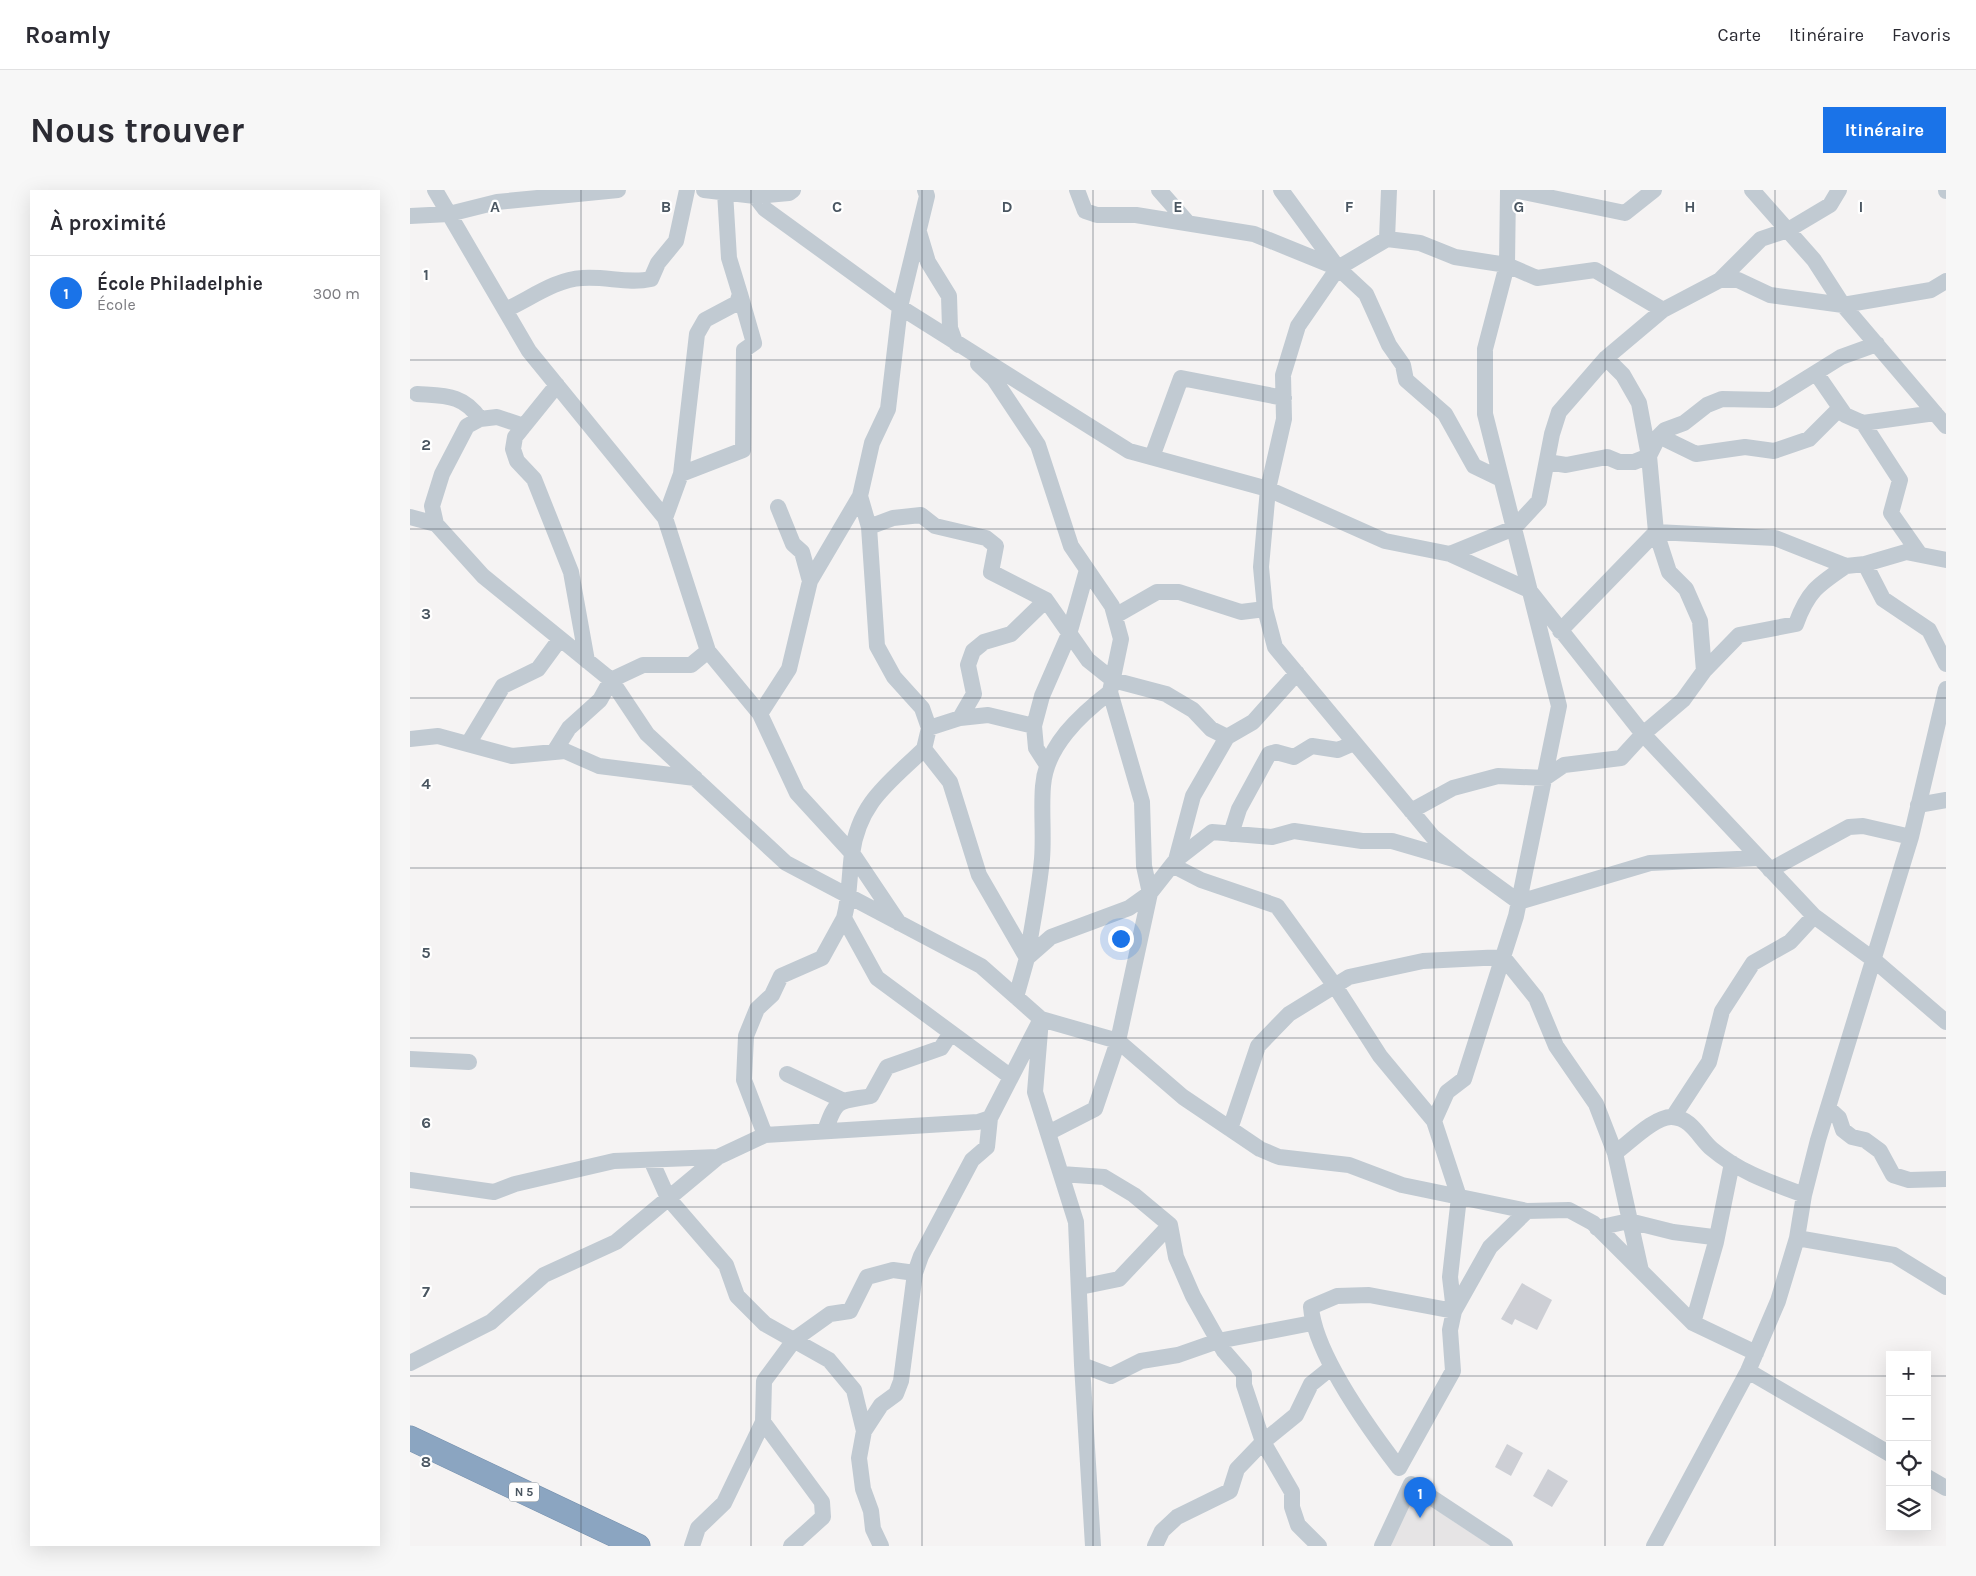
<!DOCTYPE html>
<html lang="fr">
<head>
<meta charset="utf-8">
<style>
  :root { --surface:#fff; --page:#f7f7f7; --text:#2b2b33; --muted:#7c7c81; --line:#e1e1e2; --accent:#1a73e8 }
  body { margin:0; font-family:Karla,sans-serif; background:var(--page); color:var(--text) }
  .controls { position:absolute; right:15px; bottom:15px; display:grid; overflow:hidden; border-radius:0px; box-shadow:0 5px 20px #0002 }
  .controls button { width:45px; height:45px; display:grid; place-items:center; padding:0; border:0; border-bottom:1px solid var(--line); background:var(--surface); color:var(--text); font:25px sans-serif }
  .you { position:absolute; left:710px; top:748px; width:18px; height:18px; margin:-12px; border:4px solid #fff; border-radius:50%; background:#1a73e8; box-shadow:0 0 0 8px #1a73e833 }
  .badge { display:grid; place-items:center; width:32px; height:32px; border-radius:50%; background:var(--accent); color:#fff; font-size:16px; font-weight:700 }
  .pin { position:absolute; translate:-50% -41px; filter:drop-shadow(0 1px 2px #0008) }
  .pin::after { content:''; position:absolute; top:26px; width:18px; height:15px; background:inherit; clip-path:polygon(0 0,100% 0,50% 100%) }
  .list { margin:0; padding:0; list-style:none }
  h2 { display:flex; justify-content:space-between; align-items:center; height:65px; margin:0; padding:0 20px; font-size:21px }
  h2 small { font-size:16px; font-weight:400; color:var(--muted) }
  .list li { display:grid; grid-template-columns:32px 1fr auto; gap:15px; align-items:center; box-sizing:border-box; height:75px; padding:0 20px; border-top:1px solid var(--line) }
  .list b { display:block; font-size:19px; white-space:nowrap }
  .list p { margin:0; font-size:16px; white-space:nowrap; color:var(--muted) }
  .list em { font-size:16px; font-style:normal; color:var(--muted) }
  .icon { flex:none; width:28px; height:28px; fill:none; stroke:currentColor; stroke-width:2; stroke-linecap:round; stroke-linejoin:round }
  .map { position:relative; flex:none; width:1536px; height:1356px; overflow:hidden; border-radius:0px }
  header { display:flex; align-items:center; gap:30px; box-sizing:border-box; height:70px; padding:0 25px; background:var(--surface); border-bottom:1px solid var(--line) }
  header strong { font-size:24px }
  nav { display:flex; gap:28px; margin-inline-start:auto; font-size:18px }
  .intro { display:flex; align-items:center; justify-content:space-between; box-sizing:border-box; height:120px; padding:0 30px }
  h1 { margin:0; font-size:35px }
  .button { padding:12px 22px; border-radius:0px; background:var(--accent); color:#fff; font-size:18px; font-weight:700 }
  main { display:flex; gap:30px; padding:0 30px }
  aside { flex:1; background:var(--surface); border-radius:0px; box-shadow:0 5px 20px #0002 }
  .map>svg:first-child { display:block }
</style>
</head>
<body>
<header>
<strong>Roamly</strong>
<nav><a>Carte</a><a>Itinéraire</a><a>Favoris</a></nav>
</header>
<div class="intro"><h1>Nous trouver</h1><a class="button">Itinéraire</a></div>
<main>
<aside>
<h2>À proximité<small></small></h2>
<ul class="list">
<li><span class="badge">1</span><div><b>École Philadelphie</b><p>École</p></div><em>300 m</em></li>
</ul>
</aside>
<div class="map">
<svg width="1536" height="1356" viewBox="0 0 1536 1356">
  <rect width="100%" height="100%" fill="#f5f3f3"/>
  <!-- education -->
  <path fill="#e6e4e5" d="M 994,1299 L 1081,1356 L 972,1356 Z"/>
  <!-- building -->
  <path fill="#cdcfd5" d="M 1112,1093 L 1142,1110 L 1127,1140 L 1105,1129 L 1102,1135 L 1091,1129 Z
    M 1097,1254 L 1113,1263 L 1101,1286 L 1085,1277 Z
    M 1138,1279 L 1158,1291 L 1142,1317 L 1123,1306 Z"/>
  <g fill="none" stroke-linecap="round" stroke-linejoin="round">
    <!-- highway casing -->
    <g stroke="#7690ad" stroke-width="25">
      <path id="highway" d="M 0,1248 L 228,1356"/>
    </g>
    <!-- minor -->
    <path stroke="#c1cad2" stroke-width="16" d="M 25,0 L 119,161 L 255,328 L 298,461 L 350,524 L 387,603 L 442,663 L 489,733
      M 294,0 L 345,6 L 379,3 L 383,0
      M 515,0 L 517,6 L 490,117 L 478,219 L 462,253 L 450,306 L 459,337 L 467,456 L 484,487 L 512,518 L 519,538 L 514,559 L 540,592 L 569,685 L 617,768 L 606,807
      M 667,0 L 675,21 L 687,25 L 726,25 L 844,44 L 928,78
      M 749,0 L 778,33
      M 871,0 L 928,78 L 956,104 L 979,155 L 993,175 L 996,190 L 1035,224 L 1064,276 L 1091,289
      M 1098,0 L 1097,75 L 1075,159 L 1075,224 L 1149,516 L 1106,726 L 1054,889 L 1037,902 L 1024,931 L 1049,1007 L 1040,1087 L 1044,1121 L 959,1105 L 927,1106 L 901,1117 C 905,1165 960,1240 989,1278 L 1043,1181 L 1040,1140 L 1044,1121 L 1080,1057 L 1117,1021
      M 1104,0 L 1215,23 L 1244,0
      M 1342,0 L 1404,70 L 1433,115 L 1536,236
      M 1536,0 L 1536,1
      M 345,6 L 355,19 L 490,117 L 719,261 L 858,299 L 975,351 L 1040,364 L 1119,400 L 1233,544 L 1404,726 L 1464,770 L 1536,832
      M 0,26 L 39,24 L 87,12 L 208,0
      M 509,42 L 518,72 L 539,106 L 540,138 L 545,152 L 549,155
      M 977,49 L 979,0
      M 1310,90 L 1351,49 L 1378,40 L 1420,15 L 1429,0
      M 95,120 C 118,110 146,89 172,88 C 196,86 218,94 241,89 L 248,73 L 266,51 L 277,0
      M 1196,168 L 1213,185 L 1229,213 L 1239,266 L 1246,342 L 1259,382 L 1276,399 L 1290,431 L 1294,481
      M 568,174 L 584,189 L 628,255 L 661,356 L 702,416 L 711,449 L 700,502 C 670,525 636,556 633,596 C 631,620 634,645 632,669 C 629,702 622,735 617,768
      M 1406,183 L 1435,225 L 1453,233 L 1525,223
      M 147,195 L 105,247 L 103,259 L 107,271 L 124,289 L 161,382 L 177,471
      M 7,204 C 35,206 53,204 70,229
      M 1453,233 L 1490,290 L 1481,323 L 1509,363
      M 1249,246 L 1286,264 L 1335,257 L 1364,261 L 1399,249 L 1430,218
      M 742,267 L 771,188 L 874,208
      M 1137,272 L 1156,275 L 1197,267 L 1209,272 L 1224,272 L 1239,266 L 1249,246 L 1255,240 L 1274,233 L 1297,215 L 1312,209 L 1362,210 L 1431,167 L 1467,154
      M 271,284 L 333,260 L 334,160 L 344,153 L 330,104
      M 368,317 L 383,354 L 392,362 L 400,391
      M 0,327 L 26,334 L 73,386 L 201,490 L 237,544 L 376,673 L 571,776 L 631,829 L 625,902 L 666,1032 L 672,1175 L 683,1356
      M 255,328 L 271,284 L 287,144 L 295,130 L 327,113 L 330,104 L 319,68 L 315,2
      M 26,334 L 22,316 L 32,284 L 57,236 L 70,229 L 87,227 L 114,236
      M 459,337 L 483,328 L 511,325 L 525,336 L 576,348 L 586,356 L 581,382 L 636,410 L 678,470 L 703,490 L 756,504 L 783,520 L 801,539 L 817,547
      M 1040,364 L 1104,338 L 1129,311 L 1142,244 L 1149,222 L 1196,168 L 1253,120 L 1310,90 L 1328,90 L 1360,105 L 1433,115 L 1521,100 L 1536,91
      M 1455,374 L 1473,409 L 1519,440 L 1536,474
      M 705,426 L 747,402 L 769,402 L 831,422 L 855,419
      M 1150,441 L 1246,342 L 1365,348 L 1436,376 L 1455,374 L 1496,362 L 1536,370
      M 350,524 L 379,479 L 400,391 L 450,306
      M 550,528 L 564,504 L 558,475 L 563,461 L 574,452 L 601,444 L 636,410
      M 519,538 L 550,528 L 578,525 L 624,536
      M 0,549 L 28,546 L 102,566 L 155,561 L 189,576 L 285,588
      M 58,554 L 93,496 L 128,479 L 150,449
      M 514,559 C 479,593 449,612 442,664 C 439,686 440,706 434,728 L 467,788 L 601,887
      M 144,562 L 159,538 L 190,510 L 201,490 L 233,475 L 281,475 L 298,461
      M 637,575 L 626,558 L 624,536 L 632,506 L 659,444 L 677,380
      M 1508,615 L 1536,610
      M 1001,621 L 1043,598 L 1088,586 L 1135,588 L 1154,575 L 1211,568 L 1233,544 L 1273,510 L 1294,481 L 1329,445 L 1386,434 C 1398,401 1408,395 1436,376
      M 821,644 L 829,619 L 859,564 L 866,562 L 884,567 L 902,556 L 928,560 L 944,553
      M 766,670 L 783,606 L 817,547 L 843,532 L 887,483
      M 1054,672 L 1023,647 L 865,457 L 855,419 L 851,377 L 858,299 L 874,229 L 873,185 L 888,136 L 928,78 L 977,49 L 1010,53 L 1045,67 L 1097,75 L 1127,88 L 1185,80 L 1253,120
      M 762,675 L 791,690 L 867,716 L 925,796 L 970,866 L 1024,931
      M 1360,680 L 1439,637 L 1453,636 L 1501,647
      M 617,768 L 641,747 L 719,718 L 740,703 L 766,670 L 802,642 L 862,647 L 884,641 L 952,651 L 982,651 L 1054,672 L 1109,712 L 1240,673 L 1349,668
      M 0,869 L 59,872
      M 377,884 L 434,911
      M 1418,918 L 1429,928 L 1433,940 L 1442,947 L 1455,950 L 1470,961 L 1483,985 L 1499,990 L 1536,989
      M 1263,927 L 1299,872 L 1312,821 L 1343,773 L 1380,752 L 1404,726
      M 820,939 L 848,856 L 879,824 L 939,787 L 1013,771 L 1093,767 L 1126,808 L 1146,856 L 1186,914 L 1205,963 L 1231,1081
      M 415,941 C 427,907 428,912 461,906 L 477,877 L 531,858 L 541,843
      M 638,943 L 685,919 L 708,851 L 740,703 L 734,676 L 732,612 L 700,502
      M 355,945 L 334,890 L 336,846 L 347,819 L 362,805 L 371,786 L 412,768 L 434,728
      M 1205,963 C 1219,953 1245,926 1262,927 C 1282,928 1289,948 1302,959 C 1329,982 1362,993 1394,1005
      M 241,970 L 258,1008 L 316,1075 L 327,1106 L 355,1134 L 419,1170 L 444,1200 L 454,1241 L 449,1268 L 453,1299 L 461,1321 L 463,1339 L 471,1356
      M 651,984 L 694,987 L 724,1005 L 760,1035 L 766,1067 L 783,1106 L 814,1161 L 834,1184 L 834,1195 L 853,1252 L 882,1302 L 882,1317 L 888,1335 L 909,1356
      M 0,990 L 84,1002 L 105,994 L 204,971 L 308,967
      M 1187,1038 L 1219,1031 L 1263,1042 L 1303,1047 L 1306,1052 L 1283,1133
      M 1387,1048 L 1484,1065 L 1536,1097
      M 1306,1052 L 1322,973
      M 670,1097 L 709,1089 L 760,1035
      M 0,1173 L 81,1132 L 134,1085 L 206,1052 L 308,967 L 355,945 L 568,932 L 580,928 L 631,829 L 708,851 L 773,907 L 850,959 L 869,967 L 939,975 L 992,995 L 1117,1021 L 1159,1020 L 1183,1033 L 1283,1133 L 1346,1163
      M 672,1175 L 701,1186 L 731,1171 L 768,1165 L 808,1151 L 902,1133
      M 1338,1181 L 1480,1264
      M 353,1232 L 412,1312 L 413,1327 L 381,1356
      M 454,1241 L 471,1215 L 486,1204 L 491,1191 L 505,1083 L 511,1066 L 562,970 L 577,957 L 580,928
      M 1517,1287 L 1536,1298
      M 282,1356 L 288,1338 L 314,1313 L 353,1232 L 354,1191 L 385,1149 L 420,1124 L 440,1121 L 457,1087 L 483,1080 L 505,1083
      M 745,1356 L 752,1341 L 767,1327 L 820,1301 L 827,1279 L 853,1252 L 886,1225 L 901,1194 L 922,1177
      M 972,1356 L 1001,1294 L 1095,1356
      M 1244,1356 L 1338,1181 L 1368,1111 L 1387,1048 L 1394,1005 L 1408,950 L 1501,647 L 1536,499"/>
    <!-- highway -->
    <use href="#highway" stroke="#8ba5c1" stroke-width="24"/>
  </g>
  <!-- grid -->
  <path fill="none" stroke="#4a5661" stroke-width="1" stroke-opacity="0.55" d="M 171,0 L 171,1356M 341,0 L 341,1356M 512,0 L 512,1356M 683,0 L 683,1356M 853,0 L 853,1356M 1024,0 L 1024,1356M 1195,0 L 1195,1356M 1365,0 L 1365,1356M 0,170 L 1536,170M 0,339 L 1536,339M 0,508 L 1536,508M 0,678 L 1536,678M 0,848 L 1536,848M 0,1017 L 1536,1017M 0,1186 L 1480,1186M 1517,1186 L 1536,1186"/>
  <g text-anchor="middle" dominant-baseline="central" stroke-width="4.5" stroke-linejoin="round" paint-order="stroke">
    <!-- shield labels -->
    <rect fill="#fff" stroke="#808990" stroke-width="1" x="99" y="1292.5" width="30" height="19" rx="4"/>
    <g font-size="12" font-weight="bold" fill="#4a5661">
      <text x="114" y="1302">N 5</text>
    </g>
  </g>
  <g font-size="16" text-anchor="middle" font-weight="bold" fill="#4a5661" stroke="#fff" stroke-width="4.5" stroke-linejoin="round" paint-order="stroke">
    <text x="85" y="22">A</text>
    <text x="256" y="22">B</text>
    <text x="427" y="22">C</text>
    <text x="597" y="22">D</text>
    <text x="768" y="22">E</text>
    <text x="939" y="22">F</text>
    <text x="1109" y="22">G</text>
    <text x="1280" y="22">H</text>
    <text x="1451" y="22">I</text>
    <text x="16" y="90">1</text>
    <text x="16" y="260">2</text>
    <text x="16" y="429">3</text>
    <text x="16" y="599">4</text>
    <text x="16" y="768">5</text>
    <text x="16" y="938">6</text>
    <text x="16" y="1107">7</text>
    <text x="16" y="1277">8</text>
  </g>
</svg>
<div class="controls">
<button>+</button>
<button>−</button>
<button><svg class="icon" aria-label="locate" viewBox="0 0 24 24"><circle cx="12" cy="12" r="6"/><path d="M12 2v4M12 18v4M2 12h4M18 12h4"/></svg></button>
<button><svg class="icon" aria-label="layers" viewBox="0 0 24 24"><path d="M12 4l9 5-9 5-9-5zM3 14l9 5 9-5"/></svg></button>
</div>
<div class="you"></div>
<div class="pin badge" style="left:1010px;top:1328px">1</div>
</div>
</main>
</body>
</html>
